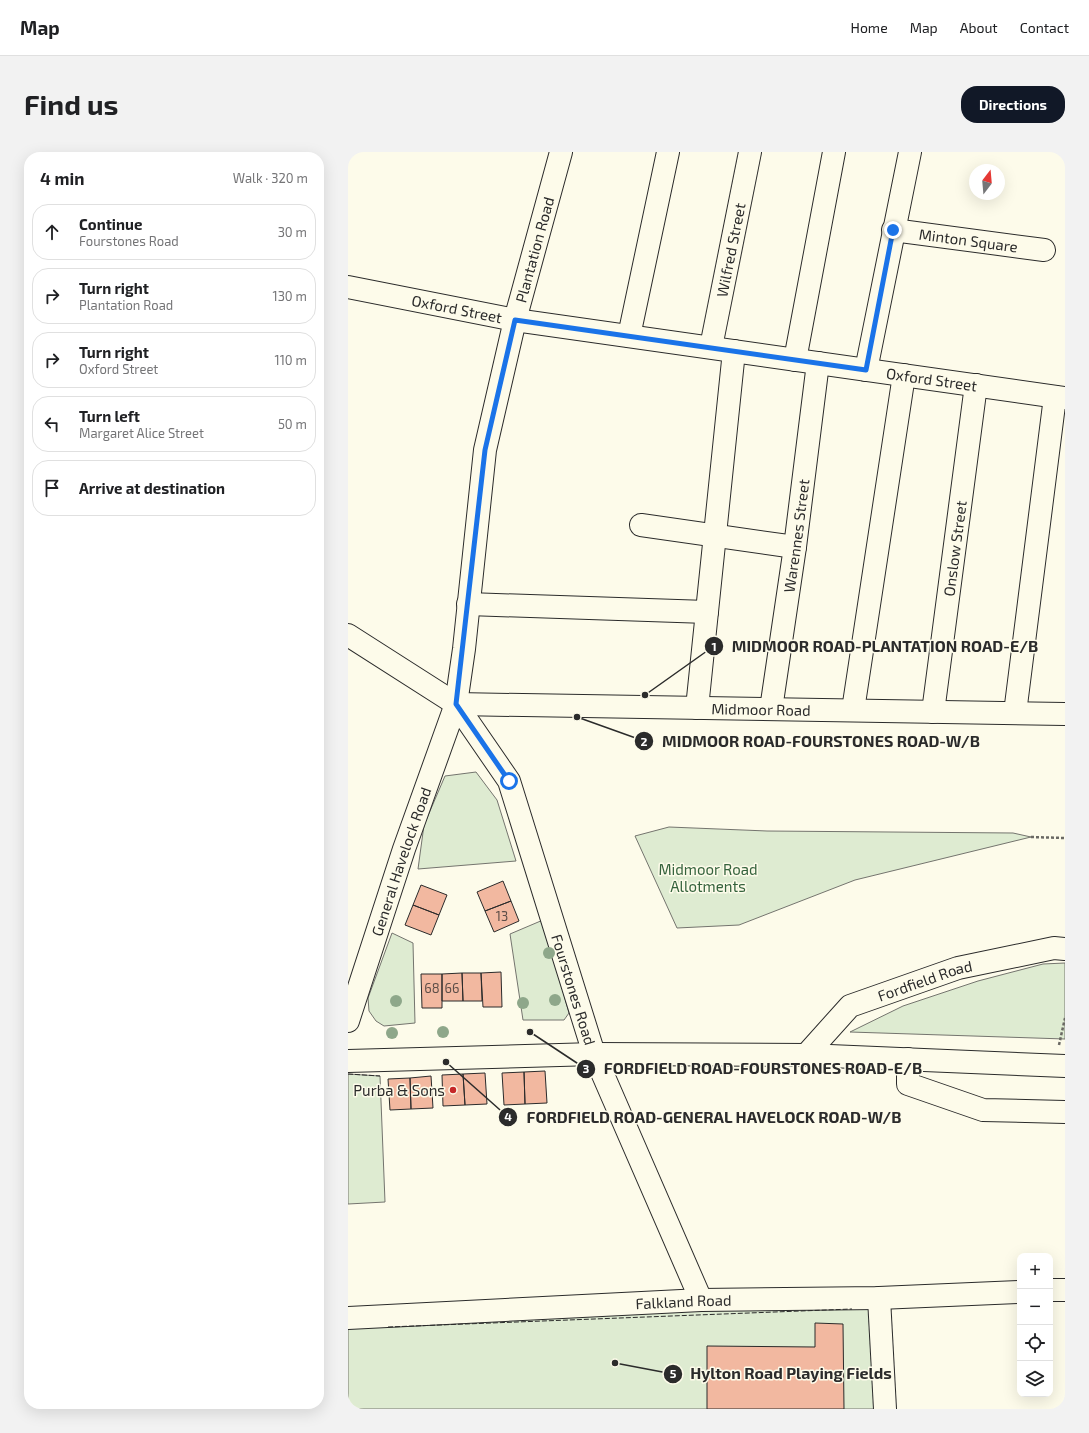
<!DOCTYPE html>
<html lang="en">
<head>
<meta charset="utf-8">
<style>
  :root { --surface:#fff; --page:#f2f2f2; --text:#202124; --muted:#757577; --line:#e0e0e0; --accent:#111827 }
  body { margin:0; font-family:"Exo 2",sans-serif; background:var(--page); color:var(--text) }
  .controls { position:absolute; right:12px; bottom:12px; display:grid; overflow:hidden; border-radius:8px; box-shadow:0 4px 16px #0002 }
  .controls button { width:36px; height:36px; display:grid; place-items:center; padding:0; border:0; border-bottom:1px solid var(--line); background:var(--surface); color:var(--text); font:20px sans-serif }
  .compass { position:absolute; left:621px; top:12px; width:36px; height:36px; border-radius:50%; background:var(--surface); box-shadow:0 4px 16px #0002; rotate:16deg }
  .stop { position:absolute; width:12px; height:12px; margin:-9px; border:3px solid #1a73e8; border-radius:50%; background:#fff }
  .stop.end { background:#1a73e8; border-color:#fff; box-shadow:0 1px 4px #0008 }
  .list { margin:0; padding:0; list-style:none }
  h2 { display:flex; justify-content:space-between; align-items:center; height:52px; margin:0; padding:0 16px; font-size:17px }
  h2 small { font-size:13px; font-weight:400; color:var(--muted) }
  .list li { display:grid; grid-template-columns:26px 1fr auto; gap:12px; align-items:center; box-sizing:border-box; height:56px; margin:0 8px 8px; padding:0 8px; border:1px solid var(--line); border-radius:16px }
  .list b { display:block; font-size:15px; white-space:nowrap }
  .list p { margin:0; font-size:13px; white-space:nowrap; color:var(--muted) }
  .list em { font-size:13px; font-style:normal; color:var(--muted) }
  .icon { flex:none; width:22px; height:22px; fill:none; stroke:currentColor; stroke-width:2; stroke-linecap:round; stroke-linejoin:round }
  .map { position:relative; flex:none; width:717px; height:1257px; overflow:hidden; border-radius:16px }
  header { display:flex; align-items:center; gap:24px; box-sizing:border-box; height:56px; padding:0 20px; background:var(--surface); border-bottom:1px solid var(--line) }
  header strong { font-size:19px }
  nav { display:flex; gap:22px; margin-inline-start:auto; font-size:14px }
  .intro { display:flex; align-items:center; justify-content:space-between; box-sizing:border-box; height:96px; padding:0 24px }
  h1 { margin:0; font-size:28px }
  .button { padding:10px 18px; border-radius:16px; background:var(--accent); color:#fff; font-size:14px; font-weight:700 }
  main { display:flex; gap:24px; padding:0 24px }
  aside { flex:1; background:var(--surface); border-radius:16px; box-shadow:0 4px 16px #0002 }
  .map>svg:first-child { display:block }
</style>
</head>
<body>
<header>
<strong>Map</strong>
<nav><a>Home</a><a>Map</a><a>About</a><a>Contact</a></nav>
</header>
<div class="intro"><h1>Find us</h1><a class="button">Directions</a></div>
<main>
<aside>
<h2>4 min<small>Walk · 320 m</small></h2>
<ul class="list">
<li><svg class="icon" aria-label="ahead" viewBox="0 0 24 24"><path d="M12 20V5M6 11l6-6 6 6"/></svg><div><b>Continue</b><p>Fourstones Road</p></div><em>30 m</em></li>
<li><svg class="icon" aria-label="right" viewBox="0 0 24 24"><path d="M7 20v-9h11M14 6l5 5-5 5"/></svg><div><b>Turn right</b><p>Plantation Road</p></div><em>130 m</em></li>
<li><svg class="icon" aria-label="right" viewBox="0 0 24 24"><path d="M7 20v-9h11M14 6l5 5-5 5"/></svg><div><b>Turn right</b><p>Oxford Street</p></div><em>110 m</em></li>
<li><svg class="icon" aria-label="left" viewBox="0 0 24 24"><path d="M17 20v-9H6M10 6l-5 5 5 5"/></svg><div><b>Turn left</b><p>Margaret Alice Street</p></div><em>50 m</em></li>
<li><svg class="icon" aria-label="arrive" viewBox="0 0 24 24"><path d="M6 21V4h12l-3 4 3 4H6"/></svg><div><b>Arrive at destination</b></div></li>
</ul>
</aside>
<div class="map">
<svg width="717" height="1257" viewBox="0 0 717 1257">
  <rect width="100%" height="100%" fill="#fdfbea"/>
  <!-- green -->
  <path fill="#deebd1" stroke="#74746e" d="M 128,620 L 149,648 L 168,709 L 70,717 L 76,673 L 97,624 Z
    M 321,675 L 419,679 L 665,681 L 683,685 L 507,728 L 391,773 L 329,776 L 287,684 Z
    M 195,768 L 221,861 L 216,868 L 175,868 L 162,782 Z
    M 44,781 L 65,791 L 67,871 L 36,874 L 28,869 L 21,859 L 20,846 Z
    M 717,811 L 717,887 L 502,880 L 555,854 L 630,829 L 695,812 Z
    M 0,922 L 32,924 L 37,1050 L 0,1052 Z
    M 531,1146 L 537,1257 L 0,1257 L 0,1166 Z"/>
  <!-- building -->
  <path fill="#f2b8a0" stroke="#2b2b2b" d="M 155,729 L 163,749 L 137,759 L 129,740 Z
    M 73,733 L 99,743 L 91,763 L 65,753 Z
    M 163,749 L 171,769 L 146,780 L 137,759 Z
    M 65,753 L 91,763 L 83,783 L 57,773 Z
    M 153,820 L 154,855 L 135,855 L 133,821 Z
    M 114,821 L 133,821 L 134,849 L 115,849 Z
    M 114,821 L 115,849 L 94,849 L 94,822 Z
    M 73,822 L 94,822 L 94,856 L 74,856 Z
    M 197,919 L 199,951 L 177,952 L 176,920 Z
    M 176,920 L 177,952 L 156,953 L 154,921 Z
    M 137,921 L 139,952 L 117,953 L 115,922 Z
    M 115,922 L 117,953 L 95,954 L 94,923 Z
    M 83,924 L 85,956 L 63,957 L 62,926 Z
    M 62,926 L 63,957 L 42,958 L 40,927 Z
    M 467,1171 L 495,1172 L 496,1257 L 359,1257 L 359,1194 L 467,1195 Z"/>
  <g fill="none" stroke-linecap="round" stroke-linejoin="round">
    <!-- minor casing -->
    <g stroke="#2b2b2b" stroke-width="24">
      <g id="minor">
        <path id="s1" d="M 545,78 L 696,98"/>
        <path id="s2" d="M 0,135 L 167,168 L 717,246"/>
        <path d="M 281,184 L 320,0"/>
        <path id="s3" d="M 363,195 L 402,0"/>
        <path d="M 447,208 L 486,0"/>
        <path d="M 518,218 L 562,0"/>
        <path d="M 293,373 L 447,395"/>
        <path d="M 120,452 L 359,460"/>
        <path id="s4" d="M 0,483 L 108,552 L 161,629 L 246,902 L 353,1148"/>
        <path id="s5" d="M 108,552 L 717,562"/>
        <path d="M 349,556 L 386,199"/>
        <path id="s6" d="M 423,557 L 447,395 L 470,211"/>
        <path d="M 505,558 L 556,223"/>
        <path id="s7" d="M 585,560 L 628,233"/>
        <path d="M 667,561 L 707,245"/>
        <path id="s8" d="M 0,869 L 56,697 L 108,552 L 116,497 L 137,298 L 167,168 L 213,0"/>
        <path id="s9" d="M 458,903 L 502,854 L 610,816 L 706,796 L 717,797"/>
        <path d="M 560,907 L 560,932 L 635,958 L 717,960"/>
        <path d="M 0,909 L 246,902 L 458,903 L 717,914"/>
        <path d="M 702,1138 L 717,1138"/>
        <path d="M 531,1146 L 537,1257"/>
        <path id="s10" d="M 0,1166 L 353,1148 L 531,1146 L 672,1140"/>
      </g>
    </g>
    <!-- path -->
    <path stroke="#6a6964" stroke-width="2.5" stroke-dasharray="3 2" stroke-linecap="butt" d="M 683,685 L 717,686
      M 711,893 L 717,866"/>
    <!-- minor -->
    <use href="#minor" stroke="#fdfbea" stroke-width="22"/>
    <!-- fence -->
    <path stroke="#2b2b2b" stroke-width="1" stroke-dasharray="5 2" stroke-linecap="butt" d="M 0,922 L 32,924
      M 40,1175 L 504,1157"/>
  </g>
  <!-- trees -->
  <g fill="#8ea78a">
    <circle cx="201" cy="801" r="6"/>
    <circle cx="207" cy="848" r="6"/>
    <circle cx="48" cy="849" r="6"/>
    <circle cx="175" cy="851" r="6"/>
    <circle cx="95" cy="880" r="6"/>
    <circle cx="44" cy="881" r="6"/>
  </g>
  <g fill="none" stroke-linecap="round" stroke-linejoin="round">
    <!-- route -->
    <path stroke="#1a73e8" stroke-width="5" d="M 161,629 L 108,552 L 137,298 L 167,168 L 518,218 L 545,78"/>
  </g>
  <!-- markers -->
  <circle fill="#c62828" stroke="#fdfbea" stroke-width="1.5" cx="105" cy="938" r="4"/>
  <g text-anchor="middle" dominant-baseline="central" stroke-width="3" stroke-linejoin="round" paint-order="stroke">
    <!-- number labels -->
    <g font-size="13" fill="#5d4e48">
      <text x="154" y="764">13</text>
      <text x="84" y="836">68</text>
      <text x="104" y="836">66</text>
    </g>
    <!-- street labels -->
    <g font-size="15" fill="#2b2b2b" stroke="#fdfbea">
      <text stroke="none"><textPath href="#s1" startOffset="76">Minton Square</textPath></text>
      <text stroke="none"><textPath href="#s8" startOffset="797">Plantation Road</textPath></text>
      <text stroke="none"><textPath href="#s3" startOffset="99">Wilfred Street</textPath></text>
      <text stroke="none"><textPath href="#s2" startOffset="111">Oxford Street</textPath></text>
      <text stroke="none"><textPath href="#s2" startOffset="591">Oxford Street</textPath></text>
      <text stroke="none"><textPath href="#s6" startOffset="175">Warennes Street</textPath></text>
      <text stroke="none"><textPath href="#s7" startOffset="165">Onslow Street</textPath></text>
      <text stroke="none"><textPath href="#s5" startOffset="305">Midmoor Road</textPath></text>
      <text stroke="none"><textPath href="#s8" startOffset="168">General Havelock Road</textPath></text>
      <text stroke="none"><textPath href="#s9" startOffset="145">Fordfield Road</textPath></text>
      <text stroke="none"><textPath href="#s4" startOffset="440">Fourstones Road</textPath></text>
      <text stroke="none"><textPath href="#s10" startOffset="336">Falkland Road</textPath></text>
    </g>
    <!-- park labels -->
    <g font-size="15" fill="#34623c" stroke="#fdfbea">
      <text x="360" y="717">Midmoor Road<tspan x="360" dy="17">Allotments</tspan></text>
    </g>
    <!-- poi labels -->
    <g font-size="15" fill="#2b2b2b" stroke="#fdfbea" text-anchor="end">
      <text x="97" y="938">Purba &amp; Sons</text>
    </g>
  </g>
  <!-- callouts -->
  <path fill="none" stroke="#2b2b2b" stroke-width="1.5" d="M297 543L366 494M229 565L296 589M182 880L238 917M98 910L160 965M267 1211L325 1222"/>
  <g fill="#2b2b2b" stroke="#fdfbea" stroke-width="1.5">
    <circle cx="297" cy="543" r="4"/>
    <circle cx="229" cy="565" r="4"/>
    <circle cx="182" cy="880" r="4"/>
    <circle cx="98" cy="910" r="4"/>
    <circle cx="267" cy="1211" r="4"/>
    <circle cx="366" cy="494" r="10"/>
    <circle cx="296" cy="589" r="10"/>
    <circle cx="238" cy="917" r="10"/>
    <circle cx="160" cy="965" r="10"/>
    <circle cx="325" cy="1222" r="10"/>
  </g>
  <g font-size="12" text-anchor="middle" font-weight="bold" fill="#fff">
    <text x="366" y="499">1</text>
    <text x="296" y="594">2</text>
    <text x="238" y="921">3</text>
    <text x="160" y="969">4</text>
    <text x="325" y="1226">5</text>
  </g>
  <g font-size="16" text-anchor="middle" font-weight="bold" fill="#2b2b2b" stroke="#fdfbea" stroke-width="3" stroke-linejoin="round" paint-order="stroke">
    <text x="537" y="500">MIDMOOR ROAD-PLANTATION ROAD-E/B</text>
    <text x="473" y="595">MIDMOOR ROAD-FOURSTONES ROAD-W/B</text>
    <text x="415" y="922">FORDFIELD ROAD-FOURSTONES ROAD-E/B</text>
    <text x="366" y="971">FORDFIELD ROAD-GENERAL HAVELOCK ROAD-W/B</text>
    <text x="443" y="1227">Hylton Road Playing Fields</text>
  </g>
</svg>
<div class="controls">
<button>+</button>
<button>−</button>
<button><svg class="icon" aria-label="locate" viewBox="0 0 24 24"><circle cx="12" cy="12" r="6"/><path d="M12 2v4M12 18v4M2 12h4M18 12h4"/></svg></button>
<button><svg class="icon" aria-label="layers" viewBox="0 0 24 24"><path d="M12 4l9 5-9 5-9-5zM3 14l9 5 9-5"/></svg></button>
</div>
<svg class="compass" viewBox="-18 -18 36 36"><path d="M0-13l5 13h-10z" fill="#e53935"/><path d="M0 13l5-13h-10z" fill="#757577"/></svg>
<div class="stop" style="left:161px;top:629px"></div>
<div class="stop end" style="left:545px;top:78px"></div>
</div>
</main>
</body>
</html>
